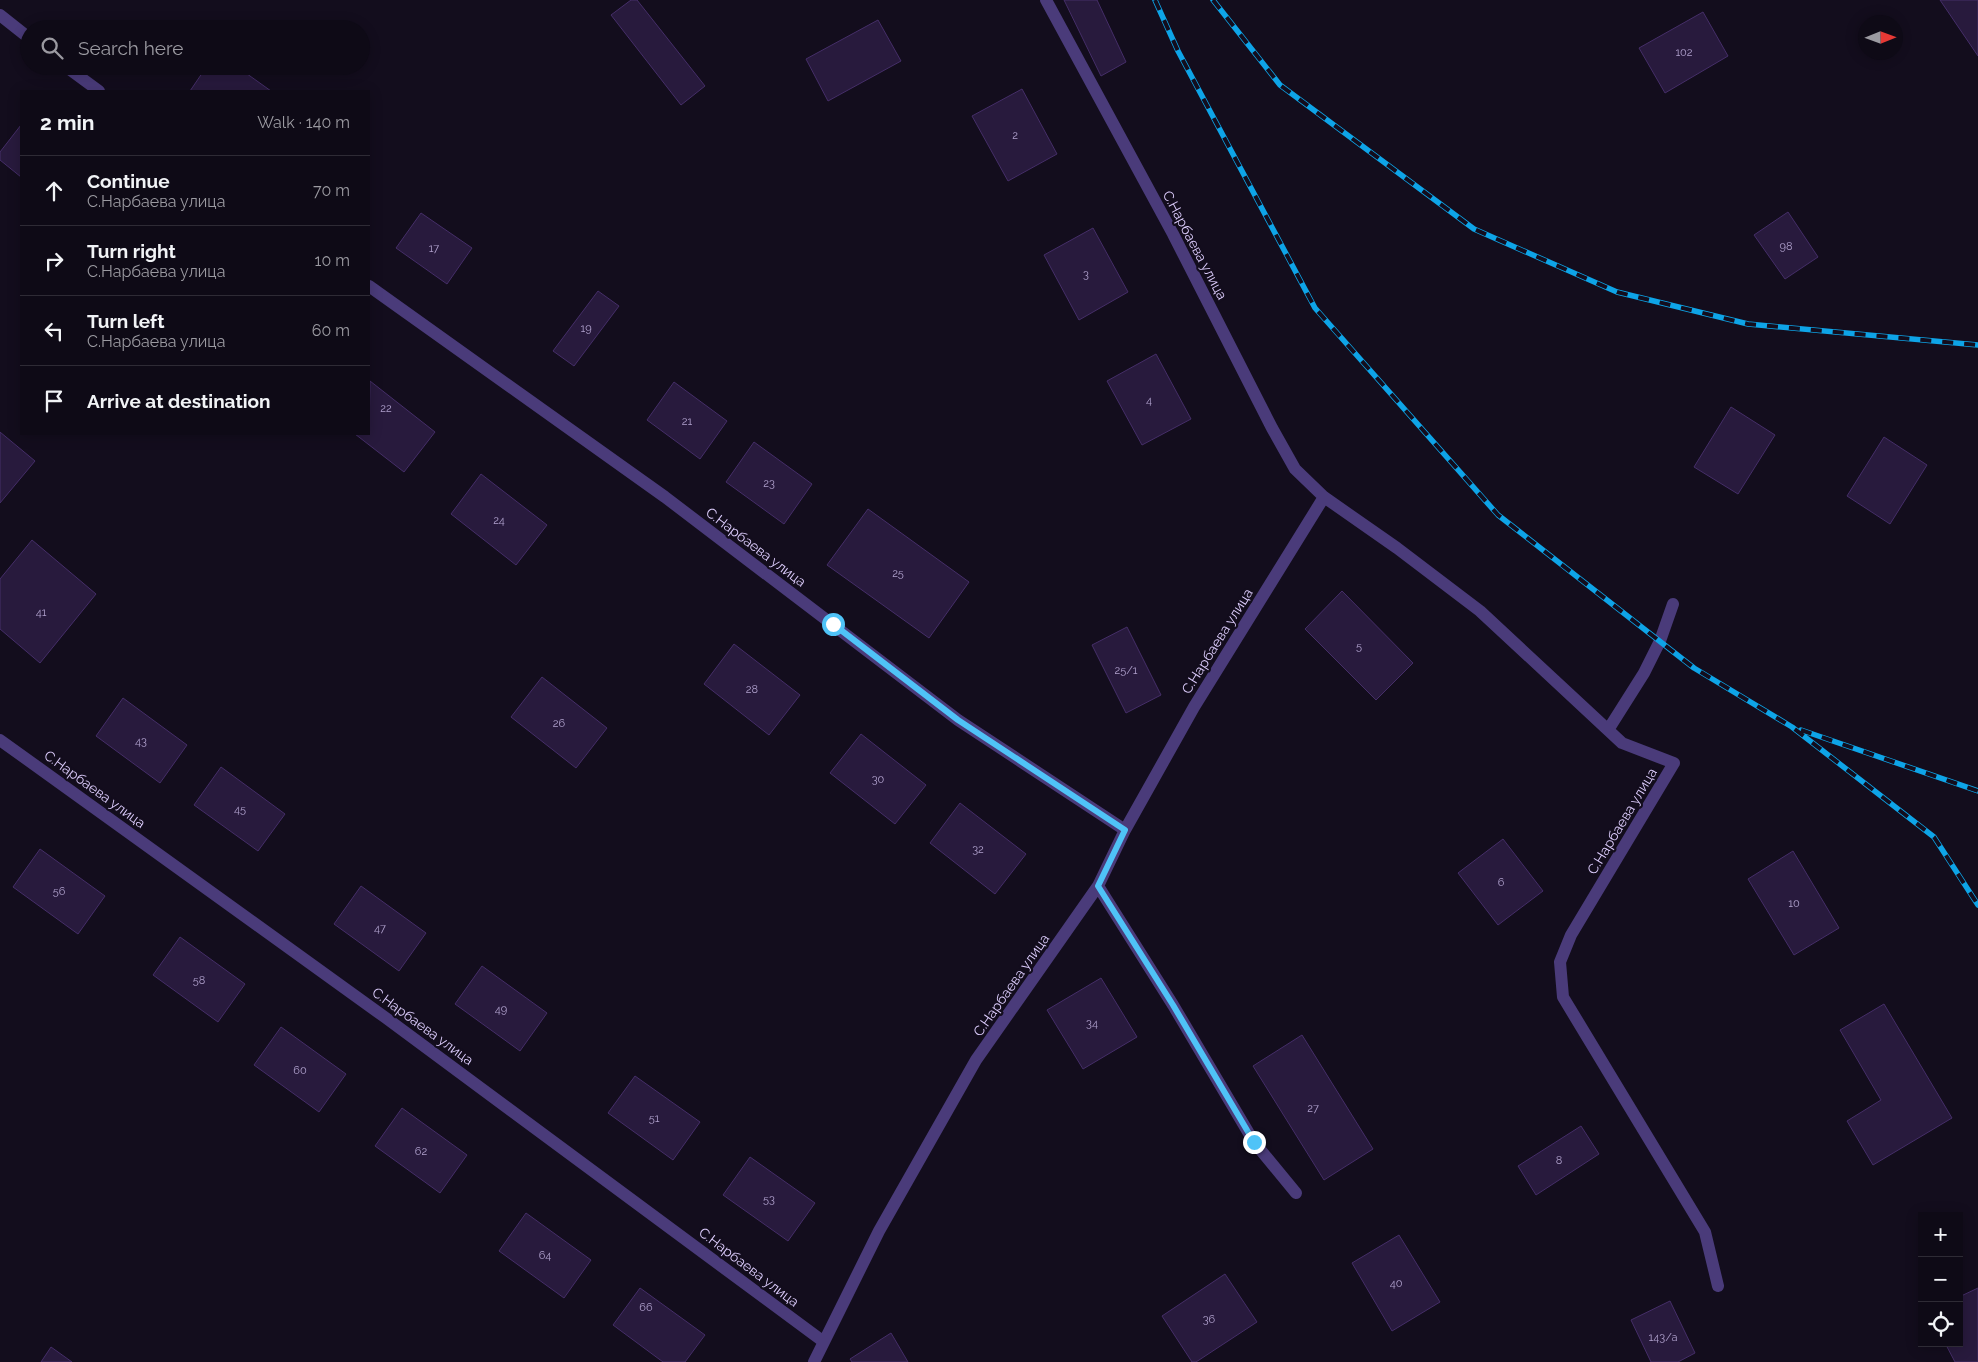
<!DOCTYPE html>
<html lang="en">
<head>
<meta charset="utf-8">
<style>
  :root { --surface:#0e0a16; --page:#17131f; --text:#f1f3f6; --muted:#9b9aa1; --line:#2e2b35 }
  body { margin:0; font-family:Raleway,sans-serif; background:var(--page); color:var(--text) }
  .controls { position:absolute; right:15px; bottom:15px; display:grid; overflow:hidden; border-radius:0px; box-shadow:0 2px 12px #0003 }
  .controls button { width:45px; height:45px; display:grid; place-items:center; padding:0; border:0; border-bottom:1px solid var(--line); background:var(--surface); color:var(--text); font:25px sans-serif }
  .compass { position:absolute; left:1858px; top:15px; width:45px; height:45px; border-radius:50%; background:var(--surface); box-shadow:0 2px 12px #0003; rotate:89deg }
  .stop { position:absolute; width:15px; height:15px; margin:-11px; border:4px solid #4fc3f7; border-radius:50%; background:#fff }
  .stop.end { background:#4fc3f7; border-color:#fff; box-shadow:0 1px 5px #0008 }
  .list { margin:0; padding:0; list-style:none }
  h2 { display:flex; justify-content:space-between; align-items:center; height:65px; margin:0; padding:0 20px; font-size:21px }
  h2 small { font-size:16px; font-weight:400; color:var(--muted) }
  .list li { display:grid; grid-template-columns:32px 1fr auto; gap:15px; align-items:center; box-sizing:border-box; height:70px; padding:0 20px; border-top:1px solid var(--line) }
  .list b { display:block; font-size:19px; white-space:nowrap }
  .list p { margin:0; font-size:16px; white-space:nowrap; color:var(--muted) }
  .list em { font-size:16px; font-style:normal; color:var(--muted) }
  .icon { flex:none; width:28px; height:28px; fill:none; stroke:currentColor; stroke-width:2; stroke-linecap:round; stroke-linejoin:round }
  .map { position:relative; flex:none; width:1978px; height:1362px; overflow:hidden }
  .search { position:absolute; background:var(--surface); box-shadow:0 2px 12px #0003; left:20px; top:20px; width:350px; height:55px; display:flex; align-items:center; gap:12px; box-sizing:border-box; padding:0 18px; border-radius:28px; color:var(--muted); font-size:19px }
  .panel { position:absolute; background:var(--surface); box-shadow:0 2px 12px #0003; left:20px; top:90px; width:350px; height:345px; border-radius:0px }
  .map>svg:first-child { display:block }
</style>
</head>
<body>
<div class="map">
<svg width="1978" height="1362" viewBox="0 0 1978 1362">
  <rect width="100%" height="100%" fill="#130d1d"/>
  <!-- building -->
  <path fill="#281a3d" stroke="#452e68" d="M 631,0 L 637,0 L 705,86 L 681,105 L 611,15 Z
    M 1064,0 L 1097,0 L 1126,62 L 1101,76 Z
    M 1940,0 L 1978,0 L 1978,56 Z
    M 1703,12 L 1728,56 L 1665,93 L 1639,48 Z
    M 878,20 L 901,61 L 828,101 L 806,59 Z
    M 207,66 L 236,66 L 271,91 L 190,91 Z
    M 1022,89 L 1057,154 L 1008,181 L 972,116 Z
    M 21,125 L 21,177 L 0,160 L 0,152 Z
    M 1788,212 L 1818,257 L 1785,279 L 1754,235 Z
    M 421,213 L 472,248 L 447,284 L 396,248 Z
    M 1093,228 L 1128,292 L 1079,320 L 1044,255 Z
    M 598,291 L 619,306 L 574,366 L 553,351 Z
    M 1156,354 L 1191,419 L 1142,445 L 1107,381 Z
    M 370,381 L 435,432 L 404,472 L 355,434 L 369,434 Z
    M 674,382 L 727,421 L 700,459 L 647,420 Z
    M 1731,407 L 1775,435 L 1738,494 L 1694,467 Z
    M 0,432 L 35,461 L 0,503 Z
    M 1884,437 L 1927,465 L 1890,524 L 1847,496 Z
    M 754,442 L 812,484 L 784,524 L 726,482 Z
    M 481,474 L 547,525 L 516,565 L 451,514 Z
    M 868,509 L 969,582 L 929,638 L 827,565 Z
    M 32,540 L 96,594 L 40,663 L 0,629 L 0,579 Z
    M 1342,591 L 1413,663 L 1376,700 L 1305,629 Z
    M 1127,627 L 1161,695 L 1126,713 L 1092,645 Z
    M 734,644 L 800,695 L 769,735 L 704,684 Z
    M 542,677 L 607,728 L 576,768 L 511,717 Z
    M 123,698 L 187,745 L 160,783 L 96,736 Z
    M 861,734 L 926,785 L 895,824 L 830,773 Z
    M 221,767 L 285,814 L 258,851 L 194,805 Z
    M 960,803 L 1026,854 L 995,894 L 930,843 Z
    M 1503,839 L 1543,891 L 1498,925 L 1458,873 Z
    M 40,849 L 105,896 L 78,934 L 13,887 Z
    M 1793,851 L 1839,928 L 1794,955 L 1748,879 Z
    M 361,886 L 426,933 L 399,971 L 334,924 Z
    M 180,937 L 245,984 L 218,1022 L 153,975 Z
    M 482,966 L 547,1013 L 520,1051 L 455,1004 Z
    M 1101,978 L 1137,1037 L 1083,1069 L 1047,1010 Z
    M 1884,1004 L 1952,1118 L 1873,1165 L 1847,1121 L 1881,1100 L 1840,1030 Z
    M 281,1027 L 346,1074 L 319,1112 L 254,1065 Z
    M 1302,1035 L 1373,1149 L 1324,1180 L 1253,1066 Z
    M 635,1076 L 700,1122 L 673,1160 L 608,1113 Z
    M 402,1108 L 467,1155 L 440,1193 L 375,1146 Z
    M 1581,1126 L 1599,1154 L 1536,1195 L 1518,1166 Z
    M 750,1157 L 815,1203 L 788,1241 L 723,1195 Z
    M 526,1213 L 591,1260 L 564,1298 L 499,1251 Z
    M 1399,1235 L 1440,1302 L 1392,1331 L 1352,1263 Z
    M 1225,1274 L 1257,1322 L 1196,1362 L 1192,1362 L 1162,1316 Z
    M 640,1288 L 705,1335 L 685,1362 L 663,1362 L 613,1325 Z
    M 1978,1288 L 1978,1362 L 1955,1362 L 1945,1343 L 1959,1343 L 1959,1297 Z
    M 1670,1301 L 1695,1353 L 1678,1362 L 1651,1362 L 1631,1320 Z
    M 891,1333 L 908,1362 L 852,1362 L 850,1359 Z
    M 51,1347 L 72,1362 L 41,1362 Z"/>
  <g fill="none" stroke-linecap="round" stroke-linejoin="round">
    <!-- minor -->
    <path stroke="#4a3b7a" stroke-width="12" d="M 1046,0 L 1173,234 L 1272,428 L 1295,469 L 1324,497 L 1397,548 L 1480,611 L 1622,743 L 1674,763 L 1571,935 L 1560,962 L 1563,997 L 1705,1232 L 1718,1286
      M 0,15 L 29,38
      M 65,66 L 99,91
      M 369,286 L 665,497 L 958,720 L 1125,830
      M 1608,730 L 1644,673 L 1660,641 L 1673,604
      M 0,740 L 386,1018 L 824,1342
      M 1098,886 L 1173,1005 L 1254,1142 L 1296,1193
      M 814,1362 L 879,1231 L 976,1060 L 1098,886 L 1125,830 L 1194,707 L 1324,497"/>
    <!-- rail casing -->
    <g stroke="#0ea4e7" stroke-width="5.5">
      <path id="rail" d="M 1155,0 L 1178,51 L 1315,308 L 1498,515 L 1694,668 L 1792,727 L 1934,837 L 1978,905
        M 1213,0 L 1280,85 L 1474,229 L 1617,292 L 1748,324 L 1978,345
        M 1801,730 L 1978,791"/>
    </g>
    <!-- rail -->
    <use href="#rail" stroke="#130d1d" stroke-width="4" stroke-dasharray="11" stroke-linecap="butt"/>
  </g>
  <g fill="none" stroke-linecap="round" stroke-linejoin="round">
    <!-- route -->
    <path stroke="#4fc3f7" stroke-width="6" d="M 833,624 L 958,720 L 1125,830 L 1098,886 L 1173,1005 L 1254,1142"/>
  </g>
  <g text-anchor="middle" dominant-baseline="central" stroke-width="4.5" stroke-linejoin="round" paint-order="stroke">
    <!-- number labels -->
    <g font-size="11" fill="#afa0cc">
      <text x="1684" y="52">102</text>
      <text x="1015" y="135">2</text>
      <text x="1786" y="246">98</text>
      <text x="434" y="248">17</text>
      <text x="1086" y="274">3</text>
      <text x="586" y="328">19</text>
      <text x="1149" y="400">4</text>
      <text x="386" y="408">22</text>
      <text x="687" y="421">21</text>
      <text x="769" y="483">23</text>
      <text x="499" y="520">24</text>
      <text x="898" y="573">25</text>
      <text x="41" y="612">41</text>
      <text x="1359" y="646">5</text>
      <text x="1126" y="670">25/1</text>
      <text x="752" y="689">28</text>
      <text x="559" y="723">26</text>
      <text x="141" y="741">43</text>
      <text x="878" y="779">30</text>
      <text x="240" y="809">45</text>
      <text x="978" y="849">32</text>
      <text x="1501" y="882">6</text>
      <text x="59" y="891">56</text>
      <text x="1794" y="903">10</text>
      <text x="380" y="928">47</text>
      <text x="199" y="980">58</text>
      <text x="501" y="1009">49</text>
      <text x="1092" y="1023">34</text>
      <text x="300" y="1070">60</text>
      <text x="1313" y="1108">27</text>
      <text x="654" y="1118">51</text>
      <text x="421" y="1151">62</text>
      <text x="1559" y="1160">8</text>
      <text x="769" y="1199">53</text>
      <text x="545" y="1255">64</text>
      <text x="1396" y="1283">40</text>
      <text x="646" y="1307">66</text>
      <text x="1209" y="1319">36</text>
      <text x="1663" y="1337">143/а</text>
    </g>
    <!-- street labels -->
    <g font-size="14" fill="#dcccfc" stroke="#130d1d">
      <text transform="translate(1195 245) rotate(62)">С.Нарбаева улица</text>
      <text transform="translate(756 547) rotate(37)">С.Нарбаева улица</text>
      <text transform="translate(1217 641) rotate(-58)">С.Нарбаева улица</text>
      <text transform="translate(95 789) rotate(36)">С.Нарбаева улица</text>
      <text transform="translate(1622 821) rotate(-59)">С.Нарбаева улица</text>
      <text transform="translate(1011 985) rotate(-55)">С.Нарбаева улица</text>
      <text transform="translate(423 1026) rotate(36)">С.Нарбаева улица</text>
      <text transform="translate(749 1267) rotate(37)">С.Нарбаева улица</text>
    </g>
  </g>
</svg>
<div class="controls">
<button>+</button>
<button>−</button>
<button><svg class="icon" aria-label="locate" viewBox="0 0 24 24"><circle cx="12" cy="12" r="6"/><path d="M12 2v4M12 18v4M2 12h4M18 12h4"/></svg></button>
</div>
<svg class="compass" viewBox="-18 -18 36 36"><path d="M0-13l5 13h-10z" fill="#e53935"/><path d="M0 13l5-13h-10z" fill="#9b9aa1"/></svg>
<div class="stop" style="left:833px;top:624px"></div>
<div class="stop end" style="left:1254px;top:1142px"></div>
<div class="search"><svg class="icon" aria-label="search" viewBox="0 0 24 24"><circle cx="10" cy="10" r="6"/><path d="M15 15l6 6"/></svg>Search here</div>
<section class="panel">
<h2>2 min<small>Walk · 140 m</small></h2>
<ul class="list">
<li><svg class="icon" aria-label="ahead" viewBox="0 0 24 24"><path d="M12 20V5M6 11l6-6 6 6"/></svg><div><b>Continue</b><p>С.Нарбаева улица</p></div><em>70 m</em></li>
<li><svg class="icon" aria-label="right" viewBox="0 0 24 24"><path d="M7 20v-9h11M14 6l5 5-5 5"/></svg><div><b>Turn right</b><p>С.Нарбаева улица</p></div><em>10 m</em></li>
<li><svg class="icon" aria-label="left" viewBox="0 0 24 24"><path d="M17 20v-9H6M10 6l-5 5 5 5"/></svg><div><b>Turn left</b><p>С.Нарбаева улица</p></div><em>60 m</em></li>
<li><svg class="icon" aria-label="arrive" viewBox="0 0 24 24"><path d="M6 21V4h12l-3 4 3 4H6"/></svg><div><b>Arrive at destination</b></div></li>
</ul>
</section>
</div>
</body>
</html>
